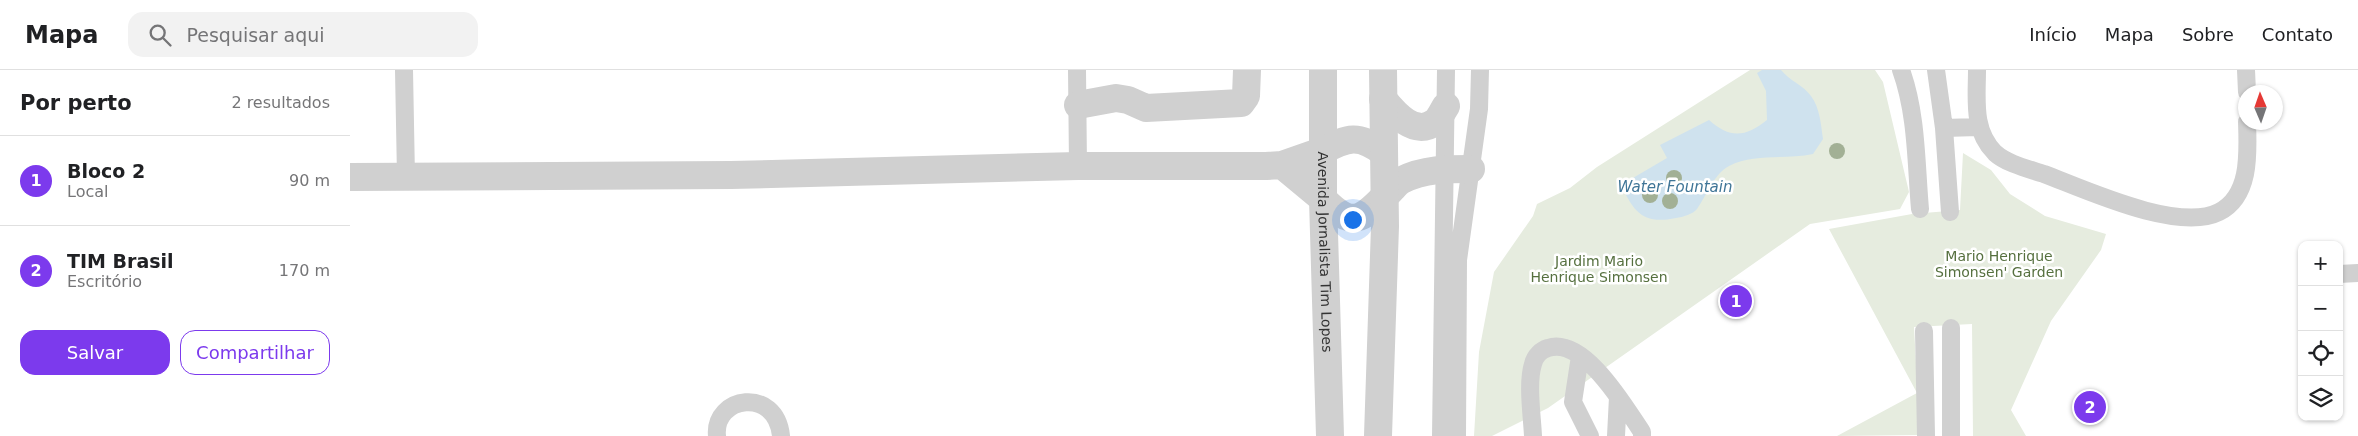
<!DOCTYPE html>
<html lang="pt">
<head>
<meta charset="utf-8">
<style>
  :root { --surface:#fff; --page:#f2f2f2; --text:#202124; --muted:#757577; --line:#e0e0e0; --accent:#7c3aed }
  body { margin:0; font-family:"DejaVu Sans",sans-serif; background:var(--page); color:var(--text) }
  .controls { position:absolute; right:15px; bottom:15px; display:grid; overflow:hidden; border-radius:10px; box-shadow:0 1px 4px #0004 }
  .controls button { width:45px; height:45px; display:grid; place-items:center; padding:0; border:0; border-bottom:1px solid var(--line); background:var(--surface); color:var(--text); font:25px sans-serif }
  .compass { position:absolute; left:1888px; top:15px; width:45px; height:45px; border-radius:50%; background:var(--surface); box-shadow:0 1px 4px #0004; rotate:358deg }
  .you { position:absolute; left:1002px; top:149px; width:18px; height:18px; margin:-12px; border:4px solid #fff; border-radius:50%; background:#1a73e8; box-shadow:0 0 0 8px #1a73e833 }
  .badge { display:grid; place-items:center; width:32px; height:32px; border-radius:50%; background:var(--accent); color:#fff; font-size:16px; font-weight:700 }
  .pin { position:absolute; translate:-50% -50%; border:2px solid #fff; box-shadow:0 1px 5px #0006 }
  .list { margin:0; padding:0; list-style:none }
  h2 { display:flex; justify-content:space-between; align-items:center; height:65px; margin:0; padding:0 20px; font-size:21px }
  h2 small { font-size:16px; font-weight:400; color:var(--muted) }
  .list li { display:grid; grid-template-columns:32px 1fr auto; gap:15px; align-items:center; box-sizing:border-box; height:90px; padding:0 20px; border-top:1px solid var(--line) }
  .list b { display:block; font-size:19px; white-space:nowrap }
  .list p { margin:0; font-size:16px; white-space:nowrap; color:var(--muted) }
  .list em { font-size:16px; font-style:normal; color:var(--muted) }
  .actions { display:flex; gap:10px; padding:15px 20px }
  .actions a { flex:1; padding:11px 0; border:1px solid var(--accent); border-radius:15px; text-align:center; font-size:18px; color:var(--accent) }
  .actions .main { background:var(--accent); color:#fff }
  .icon { flex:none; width:28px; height:28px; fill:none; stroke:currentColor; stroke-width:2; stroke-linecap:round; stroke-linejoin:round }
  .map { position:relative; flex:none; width:2008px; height:366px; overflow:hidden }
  header { display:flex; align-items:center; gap:30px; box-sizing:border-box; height:70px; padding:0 25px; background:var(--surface); border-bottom:1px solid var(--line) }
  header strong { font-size:24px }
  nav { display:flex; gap:28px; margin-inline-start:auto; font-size:18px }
  .search { width:350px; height:45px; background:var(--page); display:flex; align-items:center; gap:12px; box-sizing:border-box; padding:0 18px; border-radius:15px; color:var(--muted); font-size:19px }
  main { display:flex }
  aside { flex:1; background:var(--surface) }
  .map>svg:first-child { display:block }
</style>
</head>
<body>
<header>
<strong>Mapa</strong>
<div class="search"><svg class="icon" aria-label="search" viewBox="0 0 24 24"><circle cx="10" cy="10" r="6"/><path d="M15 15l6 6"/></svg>Pesquisar aqui</div>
<nav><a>Início</a><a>Mapa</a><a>Sobre</a><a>Contato</a></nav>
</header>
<main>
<aside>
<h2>Por perto<small>2 resultados</small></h2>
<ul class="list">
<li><span class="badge">1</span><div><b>Bloco 2</b><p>Local</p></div><em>90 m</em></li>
<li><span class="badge">2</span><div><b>TIM Brasil</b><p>Escritório</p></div><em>170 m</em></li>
</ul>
<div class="actions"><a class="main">Salvar</a><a>Compartilhar</a></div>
</aside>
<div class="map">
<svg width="2008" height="366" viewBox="0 0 2008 366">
  <rect width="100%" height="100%" fill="#fff"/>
  <!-- green -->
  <path fill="#e6ecdf" d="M 1400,0 L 1525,0 L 1533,12 L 1559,122 L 1550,139 L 1460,154 L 1198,338 L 1142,366 L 1124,366 L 1129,282 L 1144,202 L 1183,146 L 1187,134 L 1220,118 L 1247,97 Z
    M 1613,83 L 1641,100 L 1660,124 L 1695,146 L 1756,164 L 1751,180 L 1701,251 L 1661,340 L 1676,366 L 1623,366 L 1622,254 L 1564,257 L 1570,365 L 1487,366 L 1567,323 L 1479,159 L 1562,144 L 1610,140 Z"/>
  <!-- water -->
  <path fill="#cfe2ee" d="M 1412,0 L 1431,0 C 1440,11 1453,15 1461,26 C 1470,38 1471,55 1473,69 L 1463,84 C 1436,90 1404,83 1379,96 C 1363,105 1357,125 1347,139 C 1343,144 1333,147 1326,148 C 1293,155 1284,142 1271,115 L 1317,88 L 1310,75 L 1359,50 C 1380,69 1396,67 1417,50 L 1416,21 L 1407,3 Z"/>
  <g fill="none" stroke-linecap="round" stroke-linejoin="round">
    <!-- service -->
    <path stroke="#d0d0d0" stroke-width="18" d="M 54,0 L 56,107
      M 727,0 L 728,96
      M 1551,0 C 1567,44 1566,94 1570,139
      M 1586,0 L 1594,58 L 1600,142
      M 1627,0 C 1627,29 1622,60 1645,83 C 1657,94 1679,99 1694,104 C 1734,119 1828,163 1869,142 C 1901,126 1898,82 1897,52
      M 1896,0 L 1897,22
      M 1594,58 L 1628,57
      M 1989,204 L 2008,203
      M 1574,261 L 1576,366
      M 1230,286 L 1223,332 L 1240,366
      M 367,366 C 363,326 426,316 431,366
      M 1091,366 L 1096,0
      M 1107,366 L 1108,190 L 1129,39 L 1130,0
      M 1183,366 C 1182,345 1177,313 1183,294 C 1185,286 1191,280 1198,278 C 1234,266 1275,337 1292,362 L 1292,366
      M 1266,366 L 1268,327
      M 1601,366 L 1601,258"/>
    <!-- minor -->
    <path stroke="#d0d0d0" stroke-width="28" d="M 728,35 L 766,28 L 778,30 L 796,38 L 891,33 L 896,26 L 897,0
      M 932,95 L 973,129
      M 0,107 L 381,105 L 728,96 L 916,96 L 932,95 L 972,81"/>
    <!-- tertiary -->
    <g stroke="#d0d0d0" stroke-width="28">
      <path id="s1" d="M 973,0 L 973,129 L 980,366"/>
      <path d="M 1033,29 C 1045,44 1065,67 1085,52 C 1090,48 1093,40 1096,36"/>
      <path d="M 972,81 C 998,67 1009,64 1033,82"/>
      <path d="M 973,129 C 1005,162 1014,147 1041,120 C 1044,117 1048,112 1052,110 C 1074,99 1097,99 1121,99"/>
      <path d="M 1028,366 L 1035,156 L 1033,0"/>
    </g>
  </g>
  <!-- trees -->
  <g fill="#a2b095">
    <circle cx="1487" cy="81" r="8"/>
    <circle cx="1324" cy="108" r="8"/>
    <circle cx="1300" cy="125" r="8"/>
    <circle cx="1320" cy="131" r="8"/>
  </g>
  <g text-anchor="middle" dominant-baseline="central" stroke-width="5" stroke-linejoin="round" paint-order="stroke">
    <!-- street labels -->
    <g font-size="14" fill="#333" stroke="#fff">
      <text stroke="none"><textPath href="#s1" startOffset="182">Avenida Jornalista Tim Lopes</textPath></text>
    </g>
    <!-- park labels -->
    <g font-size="14" fill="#56703f" stroke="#fff">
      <text x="1649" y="186">Mario Henrique<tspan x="1649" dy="16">Simonsen' Garden</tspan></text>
      <text x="1249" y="191">Jardim Mario<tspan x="1249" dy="16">Henrique Simonsen</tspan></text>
    </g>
    <!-- water labels -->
    <g font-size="15" font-style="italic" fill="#3f7597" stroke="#fff">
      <text x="1325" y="117">Water Fountain</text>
    </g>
  </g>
</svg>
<div class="controls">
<button>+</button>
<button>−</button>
<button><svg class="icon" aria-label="locate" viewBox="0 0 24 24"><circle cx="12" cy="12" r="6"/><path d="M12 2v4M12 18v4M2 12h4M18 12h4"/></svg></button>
<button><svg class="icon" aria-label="layers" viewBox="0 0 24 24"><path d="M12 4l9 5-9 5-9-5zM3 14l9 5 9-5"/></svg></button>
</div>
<svg class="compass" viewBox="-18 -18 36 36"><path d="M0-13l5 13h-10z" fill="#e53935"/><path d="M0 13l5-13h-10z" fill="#757577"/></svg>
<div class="you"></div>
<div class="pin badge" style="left:1386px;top:231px">1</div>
<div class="pin badge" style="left:1740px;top:337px">2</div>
</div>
</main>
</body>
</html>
